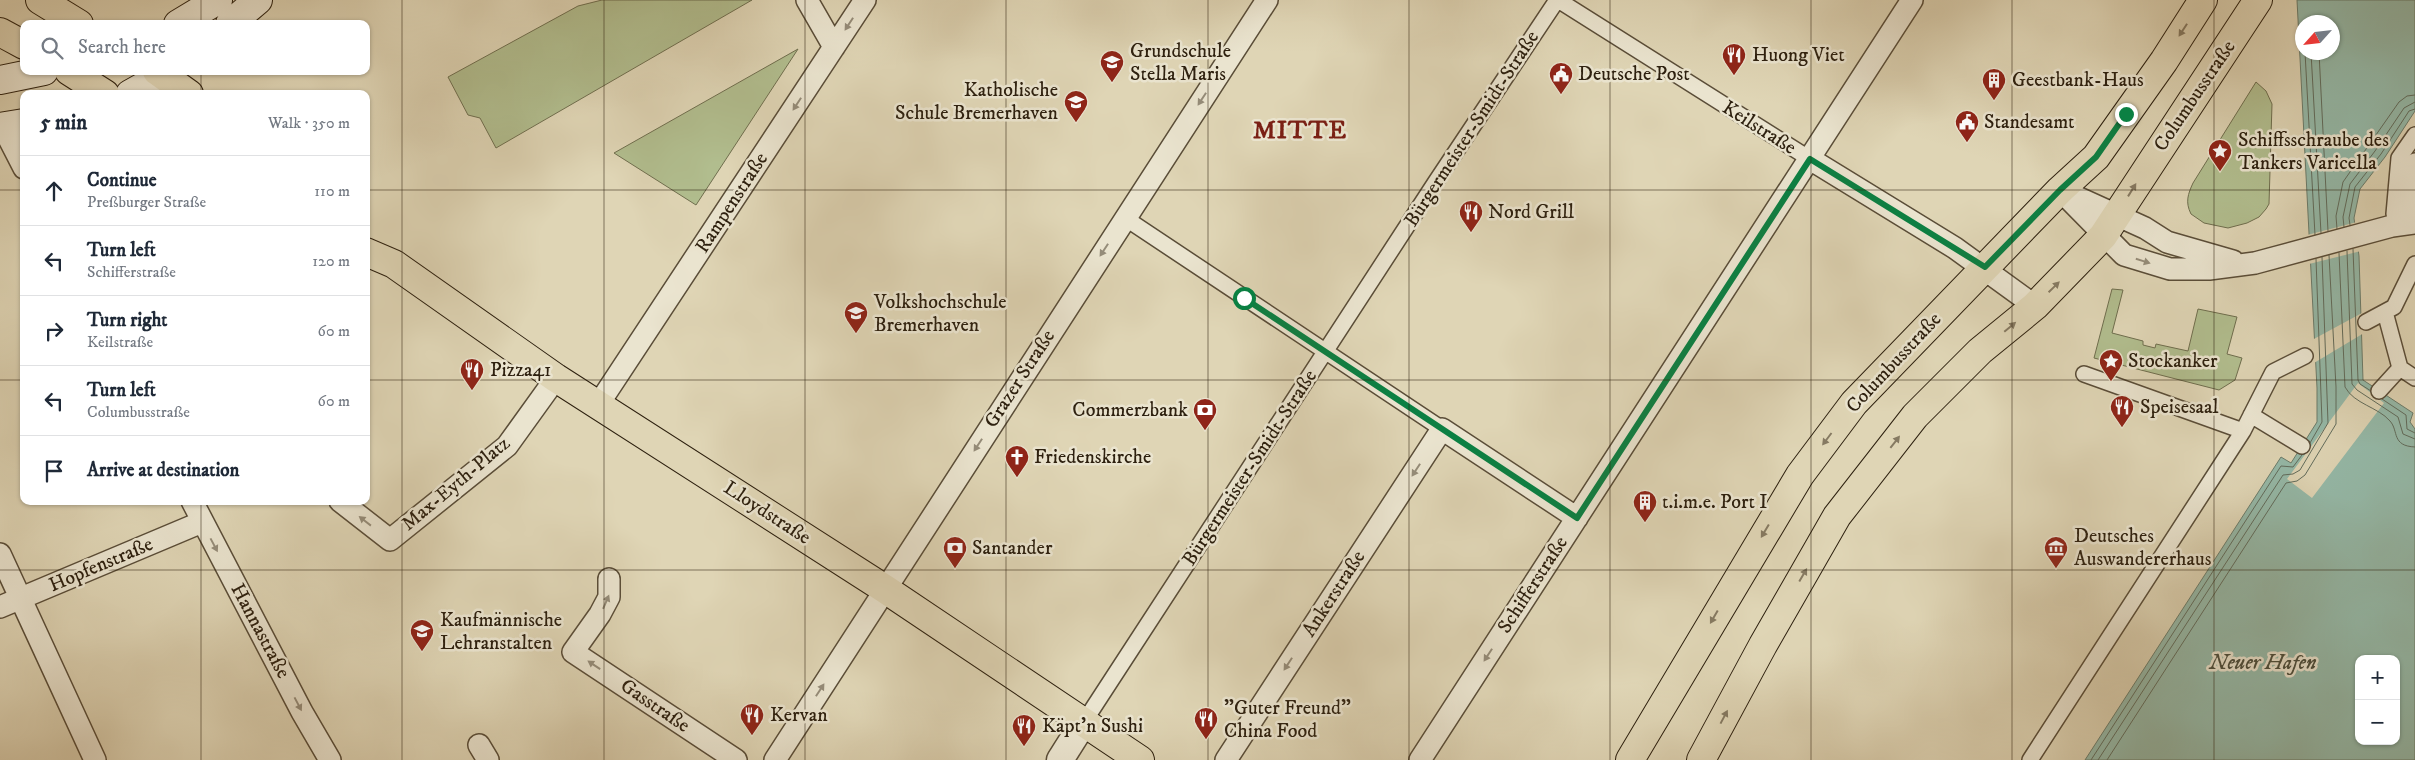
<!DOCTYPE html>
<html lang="en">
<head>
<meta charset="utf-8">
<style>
  :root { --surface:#fff; --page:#f6f6f7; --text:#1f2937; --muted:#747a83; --line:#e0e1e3 }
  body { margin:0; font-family:"IM FELL DW Pica",serif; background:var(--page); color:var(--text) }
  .controls { position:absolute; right:15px; bottom:15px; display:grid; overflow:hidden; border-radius:10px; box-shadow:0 1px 4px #0004 }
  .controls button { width:45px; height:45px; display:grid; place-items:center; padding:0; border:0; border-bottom:1px solid var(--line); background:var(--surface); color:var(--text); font:25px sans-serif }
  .compass { position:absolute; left:2295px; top:15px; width:45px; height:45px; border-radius:50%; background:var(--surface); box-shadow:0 1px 4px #0004; rotate:243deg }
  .stop { position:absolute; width:15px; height:15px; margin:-11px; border:4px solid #0b8043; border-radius:50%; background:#fff }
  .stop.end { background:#0b8043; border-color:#fff; box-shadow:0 1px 5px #0008 }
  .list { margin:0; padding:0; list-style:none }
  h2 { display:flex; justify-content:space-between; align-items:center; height:65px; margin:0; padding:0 20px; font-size:21px }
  h2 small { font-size:16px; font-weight:400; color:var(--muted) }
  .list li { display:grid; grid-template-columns:32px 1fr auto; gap:15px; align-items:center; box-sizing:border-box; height:70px; padding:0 20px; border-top:1px solid var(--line) }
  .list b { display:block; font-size:19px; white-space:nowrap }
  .list p { margin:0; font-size:16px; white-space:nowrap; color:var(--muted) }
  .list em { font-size:16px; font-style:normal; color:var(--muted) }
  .icon { flex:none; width:28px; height:28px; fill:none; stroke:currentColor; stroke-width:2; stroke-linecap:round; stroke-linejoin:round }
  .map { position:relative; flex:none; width:2415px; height:760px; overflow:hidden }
  .search { position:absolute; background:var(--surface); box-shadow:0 1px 4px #0004; left:20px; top:20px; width:350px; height:55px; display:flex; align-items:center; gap:12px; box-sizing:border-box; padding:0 18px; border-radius:10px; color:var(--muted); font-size:19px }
  .panel { position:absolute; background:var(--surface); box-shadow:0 1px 4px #0004; left:20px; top:90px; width:350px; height:415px; border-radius:10px }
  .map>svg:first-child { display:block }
</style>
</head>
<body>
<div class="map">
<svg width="2415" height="760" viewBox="0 0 2415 760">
  <rect width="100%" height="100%" fill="#dfd5b5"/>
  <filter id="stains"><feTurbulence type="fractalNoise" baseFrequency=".004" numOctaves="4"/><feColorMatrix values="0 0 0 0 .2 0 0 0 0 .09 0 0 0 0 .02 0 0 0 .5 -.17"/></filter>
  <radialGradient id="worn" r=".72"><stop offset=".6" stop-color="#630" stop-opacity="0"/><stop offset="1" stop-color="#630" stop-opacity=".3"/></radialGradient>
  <!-- green -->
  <path fill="#b1bd8e" stroke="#6f6e4e" d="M 602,0 L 752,0 L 496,148 L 480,118 L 468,115 L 448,77 L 578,6 Z
    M 798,49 L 696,205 L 614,153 Z
    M 2256,82 L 2266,91 L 2272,104 L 2269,204 L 2266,209 L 2259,217 L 2247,223 L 2228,228 L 2204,223 L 2191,214 C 2185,202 2188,194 2193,183 Z
    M 2112,289 L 2123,290 L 2112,333 L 2143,341 L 2143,345 L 2155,348 L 2156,344 L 2188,351 L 2198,309 L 2237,317 L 2227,354 L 2242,358 L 2235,380 L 2219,390 L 2094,358 Z"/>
  <!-- water -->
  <path fill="#95b9a8" stroke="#6b7c6b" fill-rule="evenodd" d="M 2297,0 L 2415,0 L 2415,111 L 2385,157 L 2360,189 L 2354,218 L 2359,256 L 2363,380 L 2413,413 L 2410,422 L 2415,429 L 2415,760 L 2085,760 L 2281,457 L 2291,463 L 2317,422 L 2317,388 ZM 2302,22 L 2332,22 L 2332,52 L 2302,52 ZM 2359,659 L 2396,659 L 2396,741 L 2359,741 Z"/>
  <!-- pier -->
  <path fill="#dfd5b5" d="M 2357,222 L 2361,251 L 2309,264 L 2307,235 Z
    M 2362,313 L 2364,333 L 2314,363 L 2312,340 Z
    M 2358,383 L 2384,403 L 2312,498 L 2287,479 Z"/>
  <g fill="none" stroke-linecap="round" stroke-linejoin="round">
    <!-- shore -->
    <path stroke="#616c5c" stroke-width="1" d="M 2305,52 L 2315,235
      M 2311,52 L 2321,233
      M 2319,52 L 2328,231
      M 2350,225 L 2349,218 L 2355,187 L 2381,154 L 2409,111 L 2415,109
      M 2344,227 L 2343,217 L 2350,184 L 2375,151 L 2404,108 L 2415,102
      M 2337,229 L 2336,216 L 2343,182 L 2399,102 L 2407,96 L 2415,95
      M 2353,249 L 2358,380 L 2360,384 L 2371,391
      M 2347,251 L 2352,384 L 2357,390 L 2398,417 L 2403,434 L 2415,439
      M 2339,253 L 2345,387 C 2354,404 2378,407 2390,421 C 2399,431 2391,446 2415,447
      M 2382,399 L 2406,415 L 2407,429 L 2415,433
      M 2310,443 L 2322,422 L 2316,259
      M 2091,760 L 2281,466 L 2293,467 L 2302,455
      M 2098,760 L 2283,475 L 2293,474 L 2300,470 L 2328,423 L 2322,257
      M 2107,760 L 2286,483 L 2297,481 L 2305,475 L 2336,424 L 2336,387 L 2329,255"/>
    <!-- pedestrian casing -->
    <g stroke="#5a4d38" stroke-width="18">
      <path id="pedestrian" d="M 1558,0 L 1810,159
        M 2394,214 L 2399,158 L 2415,135
        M 1125,218 L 1442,429
        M 2385,312 L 2400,368 L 2415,378
        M 2366,322 L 2394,307 L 2415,264
        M 2084,374 L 2243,431
        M 2379,391 L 2400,368
        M 2251,415 L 2302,446
        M 1084,722 L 1435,183 L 1557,0
        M 2030,760 L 2243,431 L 2273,372 L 2305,356"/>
    </g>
    <!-- minor casing -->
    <g stroke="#5a4d38" stroke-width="24">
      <path id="minor" d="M 807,0 L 834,47
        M 3,127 L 24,168
        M 1810,159 L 1955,248 L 2035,306
        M 2060,190 L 2124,255 L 2170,269 L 2209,269 L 2255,263 L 2392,226 L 2415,223
        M 2070,194 L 2145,228 L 2167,242 L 2233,261
        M 2412,223 C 2403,204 2403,182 2415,164
        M 598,405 L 865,0
        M 192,501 L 302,712 L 330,760
        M 340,501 L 390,540 L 507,446 L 556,378
        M 0,554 L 95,760
        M 609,579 L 609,597 L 600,614 L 573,652 L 736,760
        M 0,607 L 202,522
        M 479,745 L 488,760
        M 775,760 L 1267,0
        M 1226,760 L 1442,429 L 1577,518
        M 1420,760 L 1912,0"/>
    </g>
    <!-- tertiary casing -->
    <g stroke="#5a4d38" stroke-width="29">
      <path id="tertiary" d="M 1060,760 L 1084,722"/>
    </g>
    <!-- secondary casing -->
    <g stroke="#2d200f" stroke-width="30">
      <path id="secondary" d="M 178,24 L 218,0
        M 230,24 L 258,0
        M 0,80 L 44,71
        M 130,94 L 171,71
        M 0,127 L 24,123"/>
    </g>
    <!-- primary casing -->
    <g stroke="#2d200f" stroke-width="30">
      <path id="primary" d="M 69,71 L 105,94
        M 157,71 L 189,94
        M 366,252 L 394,264 L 556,378 L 885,589 L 1140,760
        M 1630,760 L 1800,475 L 1854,403 L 2060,190 L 2096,157 L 2164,61 L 2203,0
        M 1701,760 L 1763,645 L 1837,516 L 1915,416 L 1980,351 L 2035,306 L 2103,236 L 2258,0"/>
    </g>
    <!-- trunk casing -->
    <g stroke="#2d200f" stroke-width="30">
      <path id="trunk" d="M 40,0 L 79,24
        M 0,32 L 24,45"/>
    </g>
    <!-- pedestrian -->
    <use href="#pedestrian" stroke="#eae4cf" stroke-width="15"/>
    <!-- minor -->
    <use href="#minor" stroke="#eae4cf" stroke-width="21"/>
    <!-- tertiary -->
    <use href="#tertiary" stroke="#eae4cf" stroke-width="26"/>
    <!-- secondary -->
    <use href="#secondary" stroke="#eae4cf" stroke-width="28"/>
    <!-- primary -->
    <use href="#primary" stroke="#dfd5b5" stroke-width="28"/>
    <!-- trunk -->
    <use href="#trunk" stroke="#dfd5b5" stroke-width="28"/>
  </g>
  <!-- one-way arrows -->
  <defs><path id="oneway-solid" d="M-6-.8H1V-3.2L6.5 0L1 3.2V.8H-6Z" transform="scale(1.25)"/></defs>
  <g fill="#958c79">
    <use href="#oneway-solid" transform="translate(849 24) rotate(123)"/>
    <use href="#oneway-solid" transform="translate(1202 99) rotate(123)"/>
    <use href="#oneway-solid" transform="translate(797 104) rotate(123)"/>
    <use href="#oneway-solid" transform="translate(1104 250) rotate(123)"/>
    <use href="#oneway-solid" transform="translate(2143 261) rotate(17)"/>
    <use href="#oneway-solid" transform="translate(978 445) rotate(123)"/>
    <use href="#oneway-solid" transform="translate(1416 470) rotate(123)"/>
    <use href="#oneway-solid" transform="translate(365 521) rotate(-142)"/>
    <use href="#oneway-solid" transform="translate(214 545) rotate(62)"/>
    <use href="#oneway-solid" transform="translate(606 602) rotate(-67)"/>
    <use href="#oneway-solid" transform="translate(1488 655) rotate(123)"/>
    <use href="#oneway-solid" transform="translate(1288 664) rotate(123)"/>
    <use href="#oneway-solid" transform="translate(594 665) rotate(-146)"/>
    <use href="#oneway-solid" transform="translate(820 690) rotate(-57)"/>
    <use href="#oneway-solid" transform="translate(298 704) rotate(62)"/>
  </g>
  <g fill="#867a62">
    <use href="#oneway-solid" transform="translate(2183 30) rotate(123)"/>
    <use href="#oneway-solid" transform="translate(2132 190) rotate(-58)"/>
    <use href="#oneway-solid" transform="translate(2054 287) rotate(-44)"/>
    <use href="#oneway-solid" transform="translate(2010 327) rotate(-40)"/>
    <use href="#oneway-solid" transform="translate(1827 439) rotate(127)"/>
    <use href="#oneway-solid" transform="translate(1895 442) rotate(-52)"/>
    <use href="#oneway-solid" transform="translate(1765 531) rotate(121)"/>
    <use href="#oneway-solid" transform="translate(1803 575) rotate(-60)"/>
    <use href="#oneway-solid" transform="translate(1714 617) rotate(120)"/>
    <use href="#oneway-solid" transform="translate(1724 717) rotate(-62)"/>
  </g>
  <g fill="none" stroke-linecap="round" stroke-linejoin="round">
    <!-- route -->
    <path stroke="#0b8043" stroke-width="6" d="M 1244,298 L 1577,518 L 1810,159 L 1985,267 L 2060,190 L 2096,157 L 2126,114"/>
  </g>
  <!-- grid -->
  <path fill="none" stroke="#2d200f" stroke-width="1" stroke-opacity="0.55" d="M 201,0 L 201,24M 402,0 L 402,760M 604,0 L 604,760M 805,0 L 805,760M 1006,0 L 1006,760M 1208,0 L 1208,760M 1409,0 L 1409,760M 1610,0 L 1610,760M 1811,0 L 1811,760M 2012,0 L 2012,760M 2214,0 L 2214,760M 201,71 L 201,94M 0,190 L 24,190M 366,190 L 2415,190M 0,380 L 24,380M 366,380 L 2415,380M 201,501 L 201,760M 0,570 L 2415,570"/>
  <!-- icons -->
  <defs>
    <g id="restaurant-pin" transform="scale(1.25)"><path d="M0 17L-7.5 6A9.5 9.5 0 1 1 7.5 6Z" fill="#8f2418" stroke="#eae4cf"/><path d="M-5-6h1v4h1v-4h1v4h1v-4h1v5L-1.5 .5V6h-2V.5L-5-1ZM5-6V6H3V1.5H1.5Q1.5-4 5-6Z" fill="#fff"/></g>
    <g id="school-pin" transform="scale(1.25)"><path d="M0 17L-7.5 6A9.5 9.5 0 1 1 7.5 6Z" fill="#8f2418" stroke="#eae4cf"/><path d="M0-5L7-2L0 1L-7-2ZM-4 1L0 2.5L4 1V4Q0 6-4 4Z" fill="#fff"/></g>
    <g id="civic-pin" transform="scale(1.25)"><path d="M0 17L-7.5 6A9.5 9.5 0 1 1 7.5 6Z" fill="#8f2418" stroke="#eae4cf"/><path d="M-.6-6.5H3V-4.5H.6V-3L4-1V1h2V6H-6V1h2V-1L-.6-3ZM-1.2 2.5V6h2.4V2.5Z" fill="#fff"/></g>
    <g id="building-pin" transform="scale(1.25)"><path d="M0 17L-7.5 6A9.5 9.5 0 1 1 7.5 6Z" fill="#8f2418" stroke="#eae4cf"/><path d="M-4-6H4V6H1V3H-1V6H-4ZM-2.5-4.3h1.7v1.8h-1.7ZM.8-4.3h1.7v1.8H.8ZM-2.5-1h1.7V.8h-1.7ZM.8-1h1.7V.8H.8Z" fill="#fff"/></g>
    <g id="sight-pin" transform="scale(1.25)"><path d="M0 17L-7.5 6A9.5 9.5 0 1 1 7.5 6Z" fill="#8f2418" stroke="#eae4cf"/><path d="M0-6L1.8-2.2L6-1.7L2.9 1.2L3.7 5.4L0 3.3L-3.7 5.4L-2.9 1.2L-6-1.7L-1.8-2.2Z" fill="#fff"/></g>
    <g id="university-pin" transform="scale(1.25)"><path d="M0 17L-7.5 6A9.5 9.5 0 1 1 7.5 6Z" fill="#8f2418" stroke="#eae4cf"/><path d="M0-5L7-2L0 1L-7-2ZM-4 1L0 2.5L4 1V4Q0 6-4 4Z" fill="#fff"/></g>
    <g id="bank-pin" transform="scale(1.25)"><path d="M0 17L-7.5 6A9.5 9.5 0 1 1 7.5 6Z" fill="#8f2418" stroke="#eae4cf"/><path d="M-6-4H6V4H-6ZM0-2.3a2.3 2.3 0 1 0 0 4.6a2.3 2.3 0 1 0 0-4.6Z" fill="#fff"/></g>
    <g id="church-pin" transform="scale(1.25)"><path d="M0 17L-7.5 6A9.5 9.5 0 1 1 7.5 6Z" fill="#8f2418" stroke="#eae4cf"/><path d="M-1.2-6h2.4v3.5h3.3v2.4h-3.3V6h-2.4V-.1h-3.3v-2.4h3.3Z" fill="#fff"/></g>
    <g id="museum-pin" transform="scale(1.25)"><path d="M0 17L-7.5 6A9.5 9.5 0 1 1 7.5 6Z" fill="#8f2418" stroke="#eae4cf"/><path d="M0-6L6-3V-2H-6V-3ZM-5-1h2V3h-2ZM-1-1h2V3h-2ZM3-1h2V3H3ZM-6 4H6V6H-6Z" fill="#fff"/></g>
  </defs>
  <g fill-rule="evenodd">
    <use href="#restaurant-pin" x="1734" y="55"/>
    <use href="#school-pin" x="1112" y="62"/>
    <use href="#civic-pin" x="1561" y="74"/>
    <use href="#building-pin" x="1994" y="80"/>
    <use href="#school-pin" x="1076" y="102"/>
    <use href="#civic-pin" x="1967" y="122"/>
    <use href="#sight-pin" x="2220" y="151"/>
    <use href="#restaurant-pin" x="1471" y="212"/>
    <use href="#university-pin" x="856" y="313"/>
    <use href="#sight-pin" x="2111" y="361"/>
    <use href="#restaurant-pin" x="472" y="370"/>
    <use href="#restaurant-pin" x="2122" y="407"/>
    <use href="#bank-pin" x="1205" y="410"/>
    <use href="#church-pin" x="1017" y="457"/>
    <use href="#building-pin" x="1645" y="502"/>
    <use href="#bank-pin" x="955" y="548"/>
    <use href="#museum-pin" x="2056" y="548"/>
    <use href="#school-pin" x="422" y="631"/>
    <use href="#restaurant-pin" x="752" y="715"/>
    <use href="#restaurant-pin" x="1206" y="719"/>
    <use href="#restaurant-pin" x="1024" y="726"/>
  </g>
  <g text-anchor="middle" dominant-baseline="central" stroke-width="5" stroke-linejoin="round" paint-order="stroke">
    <!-- poi labels -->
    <g font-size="20" fill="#2d200f" stroke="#eae4cf" text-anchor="start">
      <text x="1130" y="51">Grundschule<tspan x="1130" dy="23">Stella Maris</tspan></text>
      <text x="1752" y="55">Huong Viet</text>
      <text x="1578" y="74">Deutsche Post</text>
      <text x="2012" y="80">Geestbank-Haus</text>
      <text x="1058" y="90" text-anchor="end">Katholische<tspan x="1058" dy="23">Schule Bremerhaven</tspan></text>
      <text x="1984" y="122">Standesamt</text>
      <text x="2238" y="140">Schiffsschraube des<tspan x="2238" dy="23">Tankers Varicella</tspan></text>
      <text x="1488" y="212">Nord Grill</text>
      <text x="874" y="302">Volkshochschule<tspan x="874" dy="23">Bremerhaven</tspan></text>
      <text x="2128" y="361">Stockanker</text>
      <text x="490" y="370">Pizza41</text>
      <text x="2140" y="407">Speisesaal</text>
      <text x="1188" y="410" text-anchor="end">Commerzbank</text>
      <text x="1034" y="457">Friedenskirche</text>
      <text x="1662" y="502">t.i.m.e. Port I</text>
      <text x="2074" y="536">Deutsches<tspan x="2074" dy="23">Auswandererhaus</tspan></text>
      <text x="972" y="548">Santander</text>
      <text x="440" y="620">Kaufmännische<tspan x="440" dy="23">Lehranstalten</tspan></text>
      <text x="1224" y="708">"Guter Freund"<tspan x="1224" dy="23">China Food</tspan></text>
      <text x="770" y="715">Kervan</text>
      <text x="1042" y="726">Käpt'n Sushi</text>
    </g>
    <!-- street labels -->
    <g font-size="20" fill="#2d200f" stroke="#eae4cf">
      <text transform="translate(2195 96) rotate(-56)">Columbusstraße</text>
      <text transform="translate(1759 128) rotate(32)">Keilstraße</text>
      <text transform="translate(1472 129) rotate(-57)">Bürgermeister-Smidt-Straße</text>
      <text transform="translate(732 203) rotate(-57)">Rampenstraße</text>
      <text transform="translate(1894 363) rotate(-47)">Columbusstraße</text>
      <text transform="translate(1020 379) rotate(-57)">Grazer Straße</text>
      <text transform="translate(1250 468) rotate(-57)">Bürgermeister-Smidt-Straße</text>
      <text transform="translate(456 484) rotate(-40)">Max-Eyth-Platz</text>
      <text transform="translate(767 513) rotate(33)">Lloydstraße</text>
      <text transform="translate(101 565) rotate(-23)">Hopfenstraße</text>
      <text transform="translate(1533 585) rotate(-57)">Schifferstraße</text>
      <text transform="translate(1334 594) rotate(-57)">Ankerstraße</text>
      <text transform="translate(260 631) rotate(62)">Hannastraße</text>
      <text transform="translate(655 706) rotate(34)">Gasstraße</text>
    </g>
    <!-- water labels -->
    <g font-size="21" font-style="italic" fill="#4c4e3d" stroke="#eae4cf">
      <text x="2263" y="663">Neuer Hafen</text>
    </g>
    <!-- district labels -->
    <g font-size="25" font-weight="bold" letter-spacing="1" fill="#7a1f14" stroke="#eae4cf">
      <text x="1300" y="130">MITTE</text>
    </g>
  </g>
  <rect width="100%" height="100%" filter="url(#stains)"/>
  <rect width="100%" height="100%" fill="url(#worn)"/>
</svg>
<div class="controls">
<button>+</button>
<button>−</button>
</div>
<svg class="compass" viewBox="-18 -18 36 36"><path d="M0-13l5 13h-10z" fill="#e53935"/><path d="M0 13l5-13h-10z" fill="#747a83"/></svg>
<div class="stop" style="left:1244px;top:298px"></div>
<div class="stop end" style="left:2126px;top:114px"></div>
<div class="search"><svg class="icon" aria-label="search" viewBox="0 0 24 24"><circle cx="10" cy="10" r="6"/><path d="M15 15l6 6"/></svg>Search here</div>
<section class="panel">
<h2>5 min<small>Walk · 350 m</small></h2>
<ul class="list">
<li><svg class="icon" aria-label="ahead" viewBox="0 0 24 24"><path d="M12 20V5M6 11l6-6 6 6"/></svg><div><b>Continue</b><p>Preßburger Straße</p></div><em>110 m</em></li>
<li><svg class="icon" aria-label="left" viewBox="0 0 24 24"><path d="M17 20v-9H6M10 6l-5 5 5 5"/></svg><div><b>Turn left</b><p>Schifferstraße</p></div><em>120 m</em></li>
<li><svg class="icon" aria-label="right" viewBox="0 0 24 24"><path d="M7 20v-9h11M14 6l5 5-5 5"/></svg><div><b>Turn right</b><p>Keilstraße</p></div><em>60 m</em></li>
<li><svg class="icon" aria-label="left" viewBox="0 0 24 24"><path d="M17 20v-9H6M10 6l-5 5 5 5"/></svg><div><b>Turn left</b><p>Columbusstraße</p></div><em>60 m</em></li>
<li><svg class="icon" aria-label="arrive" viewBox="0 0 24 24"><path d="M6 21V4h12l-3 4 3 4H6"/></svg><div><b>Arrive at destination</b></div></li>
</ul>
</section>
</div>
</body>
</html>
